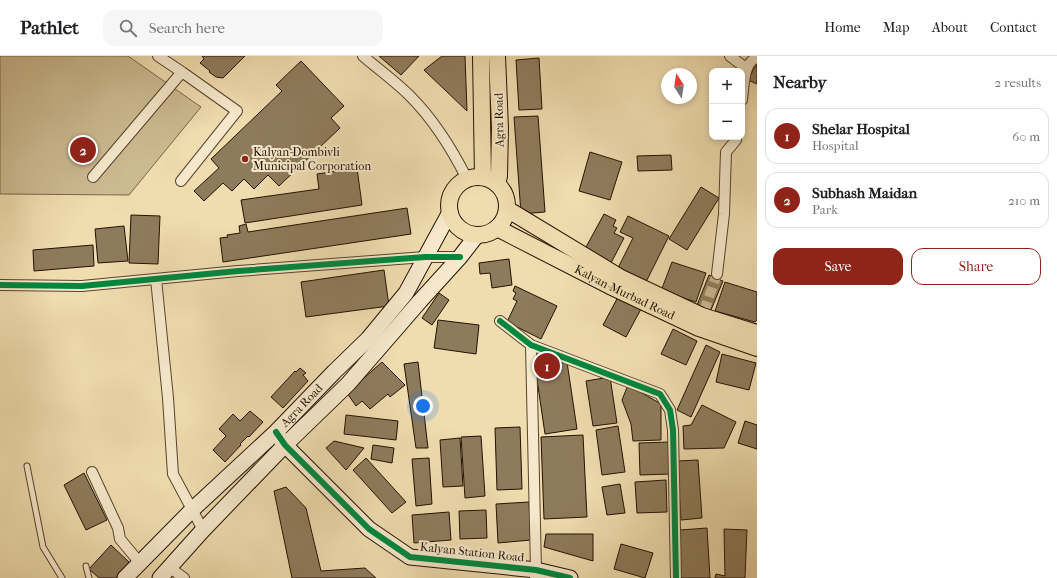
<!DOCTYPE html>
<html lang="en">
<head>
<meta charset="utf-8">
<style>
  :root { --surface:#fff; --page:#f6f6f6; --text:#202124; --muted:#757577; --line:#e0e0e0; --accent:#8f2418 }
  body { margin:0; font-family:"IM FELL French Canon",serif; background:var(--page); color:var(--text) }
  .controls { position:absolute; right:12px; top:12px; display:grid; overflow:hidden; border-radius:8px; box-shadow:0 2px 6px #0003 }
  .controls button { width:36px; height:36px; display:grid; place-items:center; padding:0; border:0; border-bottom:1px solid var(--line); background:var(--surface); color:var(--text); font:20px sans-serif }
  .compass { position:absolute; left:661px; top:12px; width:36px; height:36px; border-radius:50%; background:var(--surface); box-shadow:0 2px 6px #0003; rotate:348deg }
  .you { position:absolute; left:423px; top:350px; width:14px; height:14px; margin:-10px; border:3px solid #fff; border-radius:50%; background:#1a73e8; box-shadow:0 0 0 6px #1a73e833 }
  .badge { display:grid; place-items:center; width:26px; height:26px; border-radius:50%; background:var(--accent); color:#fff; font-size:13px; font-weight:700 }
  .pin { position:absolute; translate:-50% -50%; border:2px solid #fff; box-shadow:0 1px 4px #0006 }
  .list { margin:0; padding:0; list-style:none }
  h2 { display:flex; justify-content:space-between; align-items:center; height:52px; margin:0; padding:0 16px; font-size:17px }
  h2 small { font-size:13px; font-weight:400; color:var(--muted) }
  .list li { display:grid; grid-template-columns:26px 1fr auto; gap:12px; align-items:center; box-sizing:border-box; height:56px; margin:0 8px 8px; padding:0 8px; border:1px solid var(--line); border-radius:12px }
  .list b { display:block; font-size:15px; white-space:nowrap }
  .list p { margin:0; font-size:13px; white-space:nowrap; color:var(--muted) }
  .list em { font-size:13px; font-style:normal; color:var(--muted) }
  .actions { display:flex; gap:8px; padding:12px 16px }
  .actions a { flex:1; padding:9px 0; border:1px solid var(--accent); border-radius:12px; text-align:center; font-size:14px; color:var(--accent) }
  .actions .main { background:var(--accent); color:#fff }
  .icon { flex:none; width:22px; height:22px; fill:none; stroke:currentColor; stroke-width:2; stroke-linecap:round; stroke-linejoin:round }
  .map { position:relative; flex:none; width:757px; height:522px; overflow:hidden }
  header { display:flex; align-items:center; gap:24px; box-sizing:border-box; height:56px; padding:0 20px; background:var(--surface); border-bottom:1px solid var(--line) }
  header strong { font-size:19px }
  nav { display:flex; gap:22px; margin-inline-start:auto; font-size:14px }
  .search { width:280px; height:36px; background:var(--page); display:flex; align-items:center; gap:10px; box-sizing:border-box; padding:0 14px; border-radius:12px; color:var(--muted); font-size:15px }
  main { display:flex }
  aside { flex:1; background:var(--surface) }
  .map>svg:first-child { display:block }
</style>
</head>
<body>
<header>
<strong>Pathlet</strong>
<div class="search"><svg class="icon" aria-label="search" viewBox="0 0 24 24"><circle cx="10" cy="10" r="6"/><path d="M15 15l6 6"/></svg>Search here</div>
<nav><a>Home</a><a>Map</a><a>About</a><a>Contact</a></nav>
</header>
<main>
<div class="map">
<svg width="757" height="522" viewBox="0 0 757 522">
  <rect width="100%" height="100%" fill="#efdcaf"/>
  <filter id="stains"><feTurbulence type="fractalNoise" baseFrequency=".005" numOctaves="4"/><feColorMatrix values="0 0 0 0 .2 0 0 0 0 .09 0 0 0 0 .02 0 0 0 .5 -.17"/></filter>
  <radialGradient id="worn" r=".72"><stop offset=".6" stop-color="#630" stop-opacity="0"/><stop offset="1" stop-color="#630" stop-opacity=".3"/></radialGradient>
  <!-- green -->
  <path fill="#ccba91" stroke="#786649" d="M 0,0 L 128,0 L 201,51 L 129,139 L 0,138 Z"/>
  <!-- building -->
  <path fill="#8e7b5b" stroke="#241201" d="M 202,0 L 245,0 L 223,22 L 216,21 L 209,16 L 210,15 L 200,7 L 204,3 Z
    M 379,0 L 419,0 L 401,19 Z
    M 442,0 L 465,0 L 467,55 L 424,14 Z
    M 539,2 L 542,53 L 519,54 L 516,4 Z
    M 301,5 L 344,50 L 331,62 L 340,72 L 279,130 L 268,119 L 254,133 L 244,123 L 232,135 L 223,127 L 204,145 L 194,135 L 219,112 L 211,103 L 282,35 L 276,29 Z
    M 756,9 L 757,9 L 757,28 L 748,24 Z
    M 538,60 L 545,156 L 521,158 L 514,61 Z
    M 590,96 L 622,106 L 610,144 L 579,135 Z
    M 671,99 L 672,114 L 638,115 L 637,100 Z
    M 357,112 L 362,149 L 245,167 L 241,144 L 319,133 L 317,118 Z
    M 701,131 L 719,142 L 687,194 L 669,183 Z
    M 407,152 L 411,178 L 223,206 L 220,182 L 228,181 L 227,179 L 240,177 L 239,170 L 246,168 L 248,176 Z
    M 604,158 L 616,164 L 613,170 L 617,172 L 614,177 L 624,182 L 611,207 L 585,193 Z
    M 131,159 L 160,160 L 158,208 L 129,207 Z
    M 628,160 L 669,180 L 646,226 L 618,212 L 633,182 L 620,176 Z
    M 124,170 L 128,205 L 98,207 L 95,173 Z
    M 93,189 L 94,210 L 34,215 L 33,194 Z
    M 509,203 L 512,229 L 492,232 L 490,217 L 480,218 L 479,207 Z
    M 672,206 L 706,217 L 696,246 L 661,235 Z
    M 384,214 L 389,250 L 306,261 L 301,226 Z
    M 709,219 L 723,225 L 711,254 L 697,249 Z
    M 725,226 L 757,236 L 757,264 L 755,266 L 715,255 Z
    M 515,230 L 557,250 L 541,283 L 507,266 L 517,245 L 513,243 L 516,237 L 513,235 Z
    M 439,237 L 449,244 L 432,269 L 422,262 Z
    M 618,241 L 641,253 L 626,281 L 603,269 Z
    M 438,264 L 479,269 L 476,298 L 434,292 Z
    M 673,273 L 697,285 L 686,309 L 661,298 Z
    M 706,289 L 720,296 L 691,361 L 677,354 Z
    M 722,298 L 756,307 L 749,334 L 716,326 Z
    M 382,306 L 405,329 L 390,341 L 388,338 L 370,353 L 362,345 L 356,350 L 347,337 Z
    M 418,306 L 428,392 L 416,392 L 404,308 Z
    M 567,306 L 577,373 L 545,378 L 535,310 Z
    M 300,312 L 306,317 L 303,319 L 308,325 L 283,352 L 271,341 L 295,315 L 296,316 Z
    M 610,321 L 617,367 L 593,370 L 586,325 Z
    M 628,329 L 661,348 L 661,384 L 633,385 L 631,368 L 622,344 Z
    M 702,349 L 736,366 L 724,392 L 684,393 L 683,370 L 691,369 Z
    M 250,355 L 263,366 L 249,381 L 248,380 L 240,388 L 241,389 L 225,406 L 213,394 L 226,380 L 219,373 L 233,358 L 240,365 Z
    M 346,359 L 398,365 L 396,384 L 344,378 Z
    M 745,365 L 757,369 L 757,393 L 738,387 Z
    M 618,370 L 625,416 L 602,419 L 596,374 Z
    M 520,371 L 522,433 L 497,434 L 495,372 Z
    M 583,379 L 587,461 L 544,463 L 541,381 Z
    M 481,380 L 485,440 L 465,442 L 461,381 Z
    M 460,382 L 463,430 L 443,431 L 440,384 Z
    M 334,385 L 364,392 L 346,414 L 326,392 Z
    M 670,386 L 671,418 L 640,419 L 639,387 Z
    M 373,389 L 394,392 L 392,407 L 371,403 Z
    M 366,402 L 406,446 L 392,457 L 353,414 Z
    M 429,402 L 432,448 L 416,450 L 412,403 Z
    M 698,404 L 702,462 L 681,464 L 677,405 Z
    M 84,417 L 107,464 L 86,474 L 64,429 Z
    M 666,424 L 667,456 L 637,457 L 635,426 Z
    M 620,428 L 625,457 L 607,459 L 602,431 Z
    M 286,431 L 306,452 L 321,515 L 365,512 L 376,522 L 292,522 L 274,435 Z
    M 529,446 L 531,484 L 498,487 L 496,448 Z
    M 486,454 L 487,482 L 460,483 L 459,455 Z
    M 449,456 L 451,484 L 414,487 L 412,459 Z
    M 707,472 L 710,522 L 680,522 L 680,474 Z
    M 724,473 L 747,474 L 745,522 L 715,522 L 716,518 L 725,520 Z
    M 546,478 L 593,478 L 593,505 L 544,491 Z
    M 621,488 L 653,497 L 645,522 L 614,513 Z
    M 111,489 L 131,508 L 118,522 L 99,522 L 89,513 Z"/>
  <g fill="none" stroke-linecap="round" stroke-linejoin="round">
    <!-- street-tunnel -->
    <path stroke="#c6b48c" stroke-width="10" stroke-dasharray="10 5" stroke-linecap="butt" d="M 704,255 L 717,218"/>
    <!-- lane casing -->
    <g stroke="#57442c" stroke-width="7">
      <path id="lane" d="M 27,410 L 43,491 L 62,522
        M 86,510 L 89,522"/>
    </g>
    <!-- street casing -->
    <g stroke="#57442c" stroke-width="12">
      <path id="street" d="M 363,0 C 378,13 395,25 410,40 C 434,64 452,93 467,123
        M 730,0 L 747,13
        M 742,44 C 744,31 743,6 757,2
        M 93,121 L 182,16 L 158,0
        M 181,125 L 237,55 L 182,16
        M 717,218 L 724,158 L 726,96 L 736,84 L 736,81
        M 156,223 L 168,342 L 173,418 L 203,474
        M 0,229 L 82,230 L 238,215 L 425,201 L 460,201
        M 500,265 L 531,289 L 660,338 L 670,354 L 673,374 L 676,522
        M 531,289 L 536,514 L 535,522
        M 92,416 L 118,472 L 120,483 L 140,507
        M 169,511 L 184,522"/>
    </g>
    <!-- secondary casing -->
    <g stroke="#241201" stroke-width="17">
      <g id="secondary">
        <path d="M 280,382 L 285,389 L 369,473 L 410,501 L 536,514 L 570,522"/>
        <path id="s1" d="M 125,522 L 193,453 L 276,376 L 334,316 L 368,283 L 406,237 L 450,156"/>
        <path d="M 160,522 L 203,474 L 285,389 L 348,328 L 420,245 L 460,201 L 477,179"/>
      </g>
    </g>
    <!-- primary casing -->
    <g stroke="#241201" stroke-width="18">
      <g id="primary">
        <path d="M 481,0 L 483,121"/>
        <circle cx="478" cy="150" r="29"/>
        <path d="M 497,128 L 499,120 L 500,72 L 497,0"/>
        <path d="M 507,153 L 621,222 L 702,260 L 757,277"/>
        <path id="s2" d="M 497,172 L 610,230 L 699,272 L 757,292"/>
      </g>
    </g>
    <!-- lane -->
    <use href="#lane" stroke="#f5e8cb" stroke-width="5"/>
    <!-- street -->
    <use href="#street" stroke="#f5e8cb" stroke-width="10"/>
    <!-- secondary -->
    <use href="#secondary" stroke="#f5e8cb" stroke-width="15"/>
    <!-- primary -->
    <use href="#primary" stroke="#efdcaf" stroke-width="16"/>
    <!-- cycleway casing -->
    <g stroke="#f5e8cb" stroke-width="8">
      <path id="cycleway" d="M 0,229 L 82,230 L 238,215 L 425,201 L 460,201
        M 500,265 L 531,289 L 660,338 L 670,354 L 673,374 L 676,522
        M 276,376 L 285,389 L 369,473 L 410,501 L 536,514 L 570,522"/>
    </g>
    <!-- cycleway -->
    <use href="#cycleway" stroke="#00873e" stroke-width="6"/>
  </g>
  <!-- markers -->
  <circle fill="#8f2418" stroke="#f5e8cb" stroke-width="1.5" cx="245" cy="103" r="4"/>
  <g text-anchor="middle" dominant-baseline="central" stroke-width="4" stroke-linejoin="round" paint-order="stroke">
    <!-- street labels -->
    <g font-size="12" fill="#241201" stroke="#f5e8cb">
      <text transform="translate(499 64) rotate(-91)">Agra Road</text>
      <text stroke="none"><textPath href="#s2" startOffset="143">Kalyan-Murbad Road</textPath></text>
      <text stroke="none"><textPath href="#s1" startOffset="247">Agra Road</textPath></text>
      <text transform="translate(472 496) rotate(6)">Kalyan Station Road</text>
    </g>
    <!-- poi labels -->
    <g font-size="12" fill="#241201" stroke="#f5e8cb" text-anchor="start">
      <text x="253" y="96">Kalyan-Dombivli<tspan x="253" dy="14">Municipal Corporation</tspan></text>
    </g>
  </g>
  <rect width="100%" height="100%" filter="url(#stains)"/>
  <rect width="100%" height="100%" fill="url(#worn)"/>
</svg>
<div class="controls">
<button>+</button>
<button>−</button>
</div>
<svg class="compass" viewBox="-18 -18 36 36"><path d="M0-13l5 13h-10z" fill="#e53935"/><path d="M0 13l5-13h-10z" fill="#757577"/></svg>
<div class="you"></div>
<div class="pin badge" style="left:547px;top:310px">1</div>
<div class="pin badge" style="left:83px;top:94px">2</div>
</div>
<aside>
<h2>Nearby<small>2 results</small></h2>
<ul class="list">
<li><span class="badge">1</span><div><b>Shelar Hospital</b><p>Hospital</p></div><em>60 m</em></li>
<li><span class="badge">2</span><div><b>Subhash Maidan</b><p>Park</p></div><em>210 m</em></li>
</ul>
<div class="actions"><a class="main">Save</a><a>Share</a></div>
</aside>
</main>
</body>
</html>
